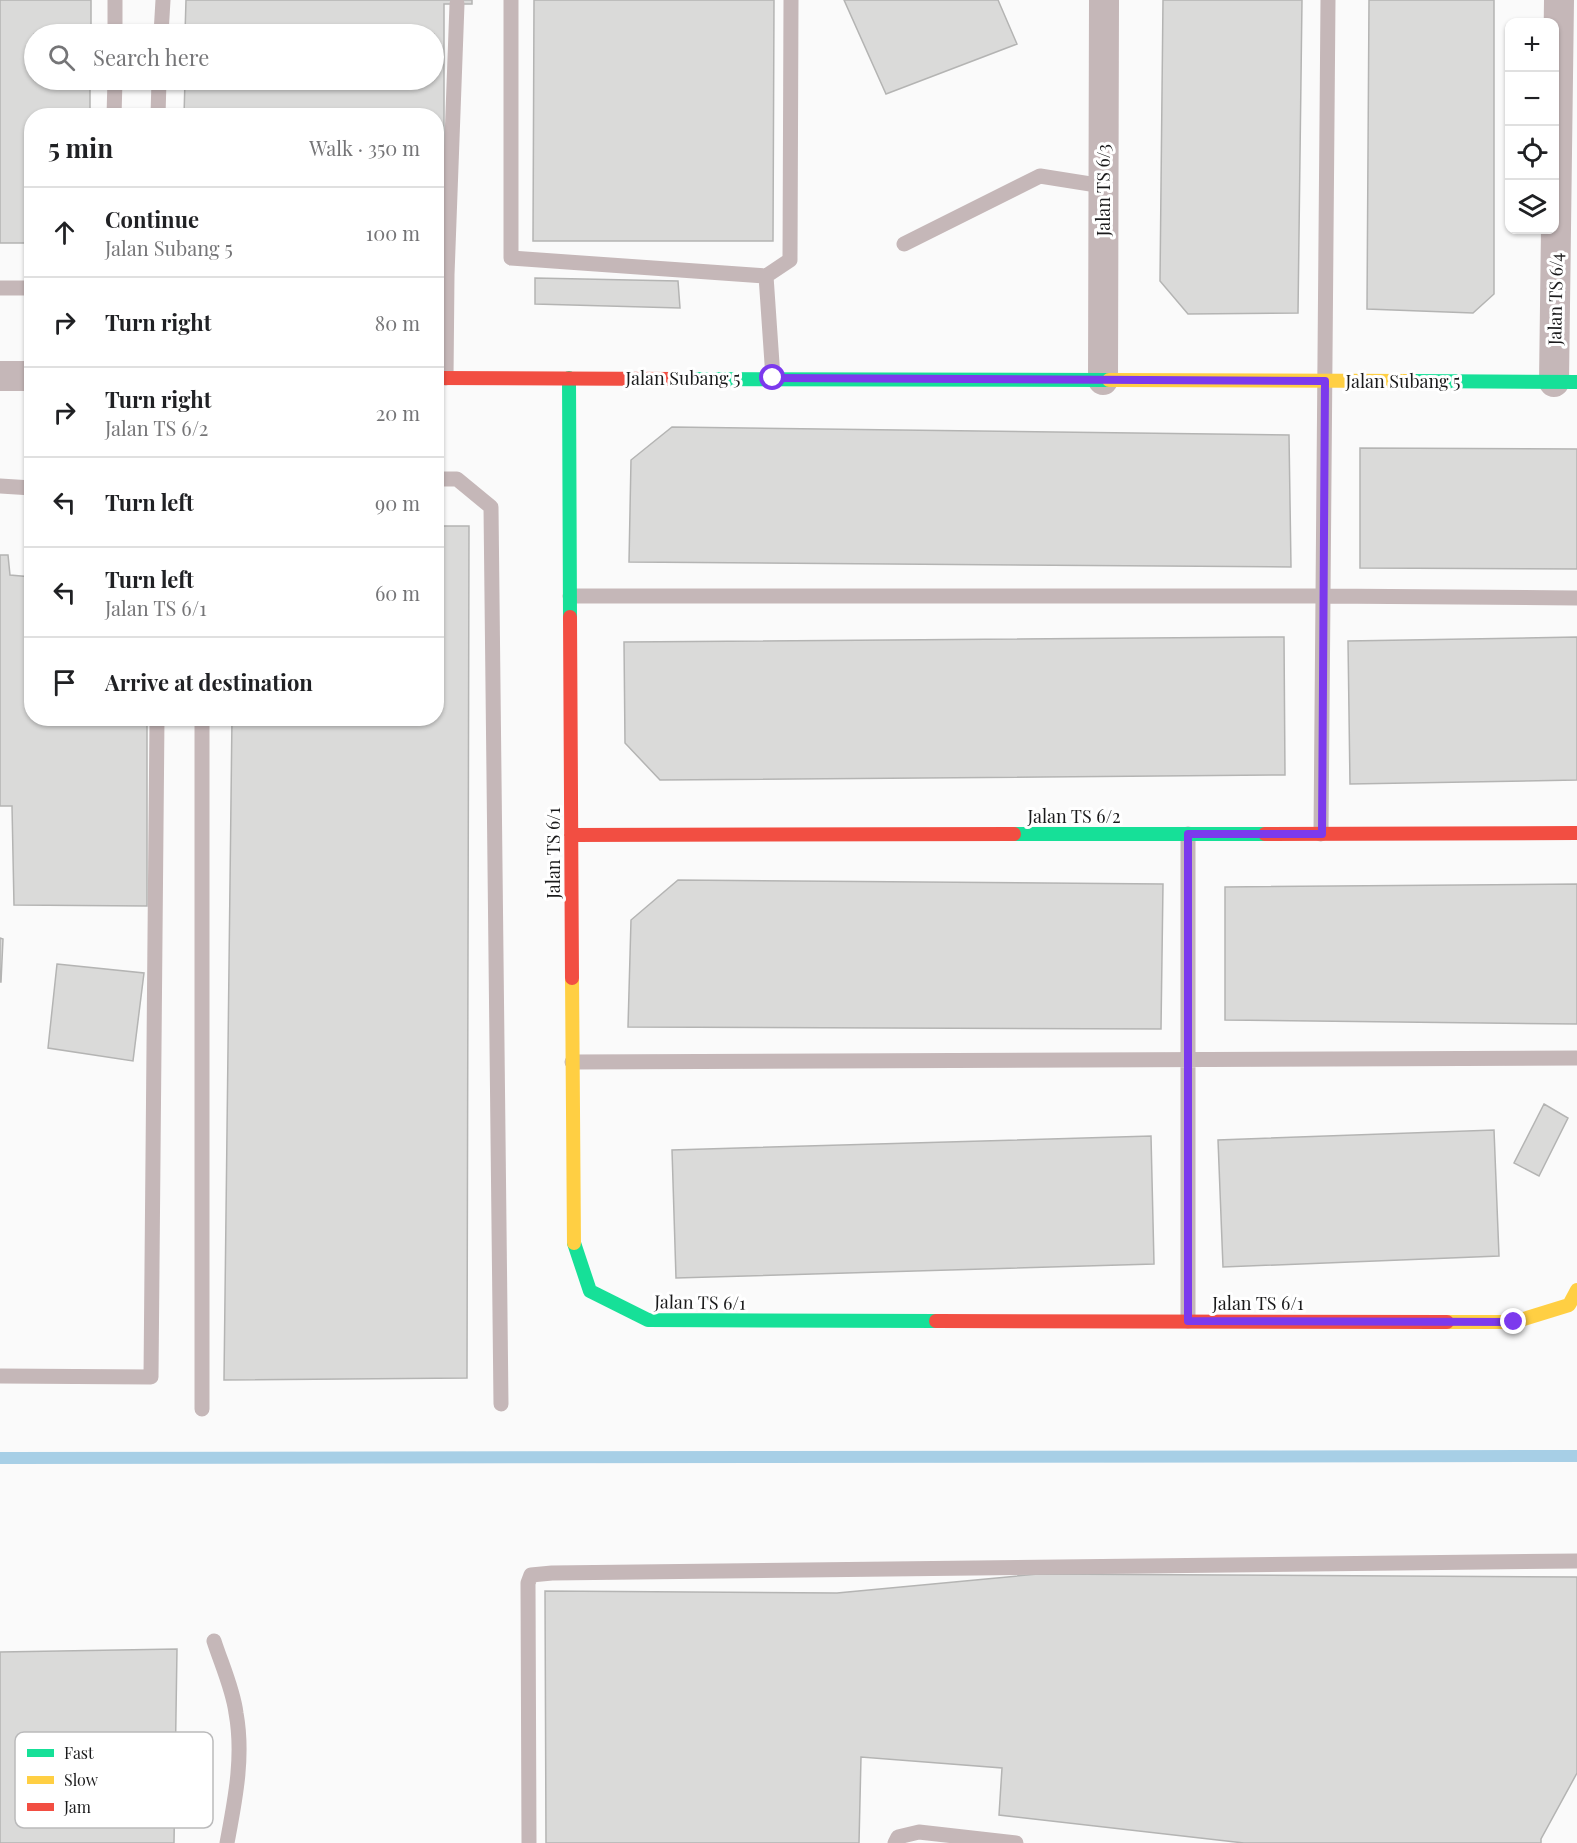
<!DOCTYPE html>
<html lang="en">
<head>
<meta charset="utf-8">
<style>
  :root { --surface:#fff; --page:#f2f2f2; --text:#202124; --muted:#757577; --line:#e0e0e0 }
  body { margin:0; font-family:"Playfair Display",serif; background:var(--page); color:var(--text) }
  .controls { position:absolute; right:18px; top:18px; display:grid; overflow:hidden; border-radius:12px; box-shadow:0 2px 4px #0004 }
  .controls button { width:54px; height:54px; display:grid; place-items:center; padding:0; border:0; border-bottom:2px solid var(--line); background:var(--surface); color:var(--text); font:30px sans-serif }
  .stop { position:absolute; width:18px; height:18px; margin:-14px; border:4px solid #7c3aed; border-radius:50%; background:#fff }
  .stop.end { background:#7c3aed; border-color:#fff; box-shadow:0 2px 6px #0008 }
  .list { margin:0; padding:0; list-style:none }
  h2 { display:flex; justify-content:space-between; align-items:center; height:78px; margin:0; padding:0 24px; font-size:26px }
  h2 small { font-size:20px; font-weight:400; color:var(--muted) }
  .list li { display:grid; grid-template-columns:39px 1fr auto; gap:18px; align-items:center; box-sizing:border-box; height:90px; padding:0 24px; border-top:2px solid var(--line) }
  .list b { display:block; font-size:22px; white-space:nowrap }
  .list p { margin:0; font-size:20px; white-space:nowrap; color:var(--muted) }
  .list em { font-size:20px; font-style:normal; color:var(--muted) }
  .icon { flex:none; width:33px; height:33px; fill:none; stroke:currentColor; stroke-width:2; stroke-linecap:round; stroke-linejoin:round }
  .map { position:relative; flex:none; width:1577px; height:1843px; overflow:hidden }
  .search { position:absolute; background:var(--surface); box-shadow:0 2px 4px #0004; left:24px; top:24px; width:420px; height:66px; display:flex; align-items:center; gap:15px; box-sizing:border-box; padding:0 21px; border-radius:33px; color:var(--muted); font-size:22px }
  .panel { position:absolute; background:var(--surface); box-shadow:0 2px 4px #0004; left:24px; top:108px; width:420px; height:618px; border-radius:24px }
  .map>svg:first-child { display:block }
</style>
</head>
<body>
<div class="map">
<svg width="1577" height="1843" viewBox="0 0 1577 1843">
  <rect width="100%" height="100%" fill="#fafafa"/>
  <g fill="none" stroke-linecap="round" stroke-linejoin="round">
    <!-- stream -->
    <path stroke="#a7cfe6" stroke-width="12" d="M 0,1458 L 1577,1456"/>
  </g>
  <!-- building -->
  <path fill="#dadad9" stroke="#b4b4b3" stroke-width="1.5" d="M 0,0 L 91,0 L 91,34 L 34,34 L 34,80 L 90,80 L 90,116 L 32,116 L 32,243 L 0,243 Z
    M 186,0 L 472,0 L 472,4 L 444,4 L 444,224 L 436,225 L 436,116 L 184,116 L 185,80 L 434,80 L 434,34 L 185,34 Z
    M 534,0 L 774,0 L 773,241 L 533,241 Z
    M 844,0 L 998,0 L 1017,44 L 886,94 Z
    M 1163,0 L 1302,0 L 1298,313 L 1188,314 L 1160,281 Z
    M 1369,0 L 1494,0 L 1494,294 L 1473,313 L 1367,309 Z
    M 535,278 L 678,281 L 680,308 L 535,304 Z
    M 672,427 L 1289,435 L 1291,567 L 629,562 L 631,460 Z
    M 1360,448 L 1577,449 L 1577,569 L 1360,568 Z
    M 436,526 L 469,526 L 467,1378 L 224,1380 L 232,718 L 436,718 Z
    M 0,555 L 8,555 L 10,575 L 32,577 L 32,718 L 147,718 L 147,906 L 14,905 L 12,806 L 0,806 Z
    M 1284,637 L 1285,775 L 660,780 L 625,743 L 624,642 Z
    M 1577,637 L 1577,780 L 1350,784 L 1348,641 Z
    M 678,880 L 1163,884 L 1161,1029 L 628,1027 L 631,920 Z
    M 1577,884 L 1577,1024 L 1225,1020 L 1225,887 Z
    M 0,938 L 3,939 L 1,982 L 0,982 Z
    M 57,964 L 144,973 L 133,1061 L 48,1048 Z
    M 1544,1104 L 1568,1118 L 1539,1176 L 1514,1163 Z
    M 1494,1130 L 1499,1256 L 1223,1267 L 1218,1140 Z
    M 1151,1136 L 1154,1264 L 676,1278 L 672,1150 Z
    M 1038,1574 L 1577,1577 L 1577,1773 L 1541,1839 L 1541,1843 L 1244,1843 L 999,1815 L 1002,1768 L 861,1757 L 859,1843 L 546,1843 L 545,1591 L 837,1593 Z
    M 177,1649 L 174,1843 L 0,1843 L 0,1652 Z"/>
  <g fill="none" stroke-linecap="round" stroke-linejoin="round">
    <!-- lane -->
    <path stroke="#c5b7b8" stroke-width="15" d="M 511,0 L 511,258 L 766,276 L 790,260 L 791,0
      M 115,34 L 115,0
      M 161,34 L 163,0
      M 114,116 L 115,80
      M 158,116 L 159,80
      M 904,244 L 1040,176 L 1103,186
      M 766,276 L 773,378
      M 0,288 L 32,288
      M 446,378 L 447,275 L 457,4
      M 436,479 L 457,479 L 491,507 L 501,1404
      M 0,486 L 32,488
      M 570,596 L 1323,596 L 1577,598
      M 202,718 L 202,1409
      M 1188,834 L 1188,1321
      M 1321,834 L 1328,0
      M 572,1062 L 1577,1058
      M 0,1376 L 151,1377 L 157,718
      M 214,1641 C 221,1663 233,1689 236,1713 C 244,1757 235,1800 227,1843
      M 529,1843 L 528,1583 L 531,1575 L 552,1573 L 1577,1561
      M 895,1843 L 898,1837 L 919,1832 L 1016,1843"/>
    <!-- street -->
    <path stroke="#c5b7b8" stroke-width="30" d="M 0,376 L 32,376
      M 1103,380 L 1104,0
      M 1554,382 L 1559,0"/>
    <!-- fast -->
    <path stroke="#16e098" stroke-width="14" d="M 569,378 L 570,617
      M 676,379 L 1109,380
      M 1412,381 L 1577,382
      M 1014,834 L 1265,834
      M 574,1243 L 590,1291 L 648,1320 L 936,1321"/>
    <!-- slow -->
    <path stroke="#ffcf43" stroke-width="14" d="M 1109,380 L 1412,381
      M 572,978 L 574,1243
      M 1447,1322 L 1514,1322 L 1569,1305 L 1577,1290"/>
    <!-- jam -->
    <path stroke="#f24e42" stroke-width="14" d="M 436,378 L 676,379
      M 570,617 L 572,978
      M 1265,834 L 1577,833
      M 571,835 L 1014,834
      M 936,1321 L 1447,1322"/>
  </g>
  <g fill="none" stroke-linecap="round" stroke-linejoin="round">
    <!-- route -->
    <path stroke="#7c3aed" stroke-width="8" d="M 773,378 L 1325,381 L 1322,834 L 1188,834 L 1188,1321 L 1514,1322"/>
  </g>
  <g text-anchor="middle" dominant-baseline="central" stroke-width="6" stroke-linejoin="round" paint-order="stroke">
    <!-- street labels -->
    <g font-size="18" fill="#1a1a1b" stroke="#fff">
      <text transform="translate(1103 190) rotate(-90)">Jalan TS 6/3</text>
      <text transform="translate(1555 299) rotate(-89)">Jalan TS 6/4</text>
      <text x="683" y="378">Jalan Subang 5</text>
      <text x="1403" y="381">Jalan Subang 5</text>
      <text x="1074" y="816">Jalan TS 6/2</text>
      <text transform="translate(553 853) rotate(-90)">Jalan TS 6/1</text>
      <text transform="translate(700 1302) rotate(1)">Jalan TS 6/1</text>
      <text x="1258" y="1303">Jalan TS 6/1</text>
    </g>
  </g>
  <!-- legend -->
  <rect x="15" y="1732" width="198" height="96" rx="9" fill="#fff" stroke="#bababb" stroke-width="1.5"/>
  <rect x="27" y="1749" width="27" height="8" fill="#16e098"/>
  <rect x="27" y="1776" width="27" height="8" fill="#ffcf43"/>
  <rect x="27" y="1803" width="27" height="8" fill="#f24e42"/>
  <g font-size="16" fill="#1a1a1b">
    <text x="64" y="1759">Fast</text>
    <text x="64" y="1786">Slow</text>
    <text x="64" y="1813">Jam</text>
  </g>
</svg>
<div class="controls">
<button>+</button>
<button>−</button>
<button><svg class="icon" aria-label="locate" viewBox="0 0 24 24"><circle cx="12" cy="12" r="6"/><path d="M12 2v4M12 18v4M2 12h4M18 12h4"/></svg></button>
<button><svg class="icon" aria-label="layers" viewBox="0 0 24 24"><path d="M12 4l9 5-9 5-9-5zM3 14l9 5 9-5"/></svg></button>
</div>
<div class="stop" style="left:773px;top:378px"></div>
<div class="stop end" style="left:1514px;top:1322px"></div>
<div class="search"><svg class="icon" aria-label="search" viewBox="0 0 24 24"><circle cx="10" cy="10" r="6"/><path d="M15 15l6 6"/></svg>Search here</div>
<section class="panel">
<h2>5 min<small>Walk · 350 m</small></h2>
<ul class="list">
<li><svg class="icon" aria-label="ahead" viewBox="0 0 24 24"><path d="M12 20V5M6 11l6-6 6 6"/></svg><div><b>Continue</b><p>Jalan Subang 5</p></div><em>100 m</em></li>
<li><svg class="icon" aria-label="right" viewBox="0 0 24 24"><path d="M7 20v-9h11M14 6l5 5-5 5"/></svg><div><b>Turn right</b></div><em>80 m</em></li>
<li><svg class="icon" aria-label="right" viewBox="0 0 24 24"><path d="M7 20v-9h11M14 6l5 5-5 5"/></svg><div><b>Turn right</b><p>Jalan TS 6/2</p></div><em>20 m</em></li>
<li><svg class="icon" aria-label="left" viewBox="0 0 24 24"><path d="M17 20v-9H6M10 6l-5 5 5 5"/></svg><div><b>Turn left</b></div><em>90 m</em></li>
<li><svg class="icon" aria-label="left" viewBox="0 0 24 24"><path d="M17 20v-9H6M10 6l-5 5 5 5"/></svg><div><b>Turn left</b><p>Jalan TS 6/1</p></div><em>60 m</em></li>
<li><svg class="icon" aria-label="arrive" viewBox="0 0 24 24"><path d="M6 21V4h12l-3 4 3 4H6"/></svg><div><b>Arrive at destination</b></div></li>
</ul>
</section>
</div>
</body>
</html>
